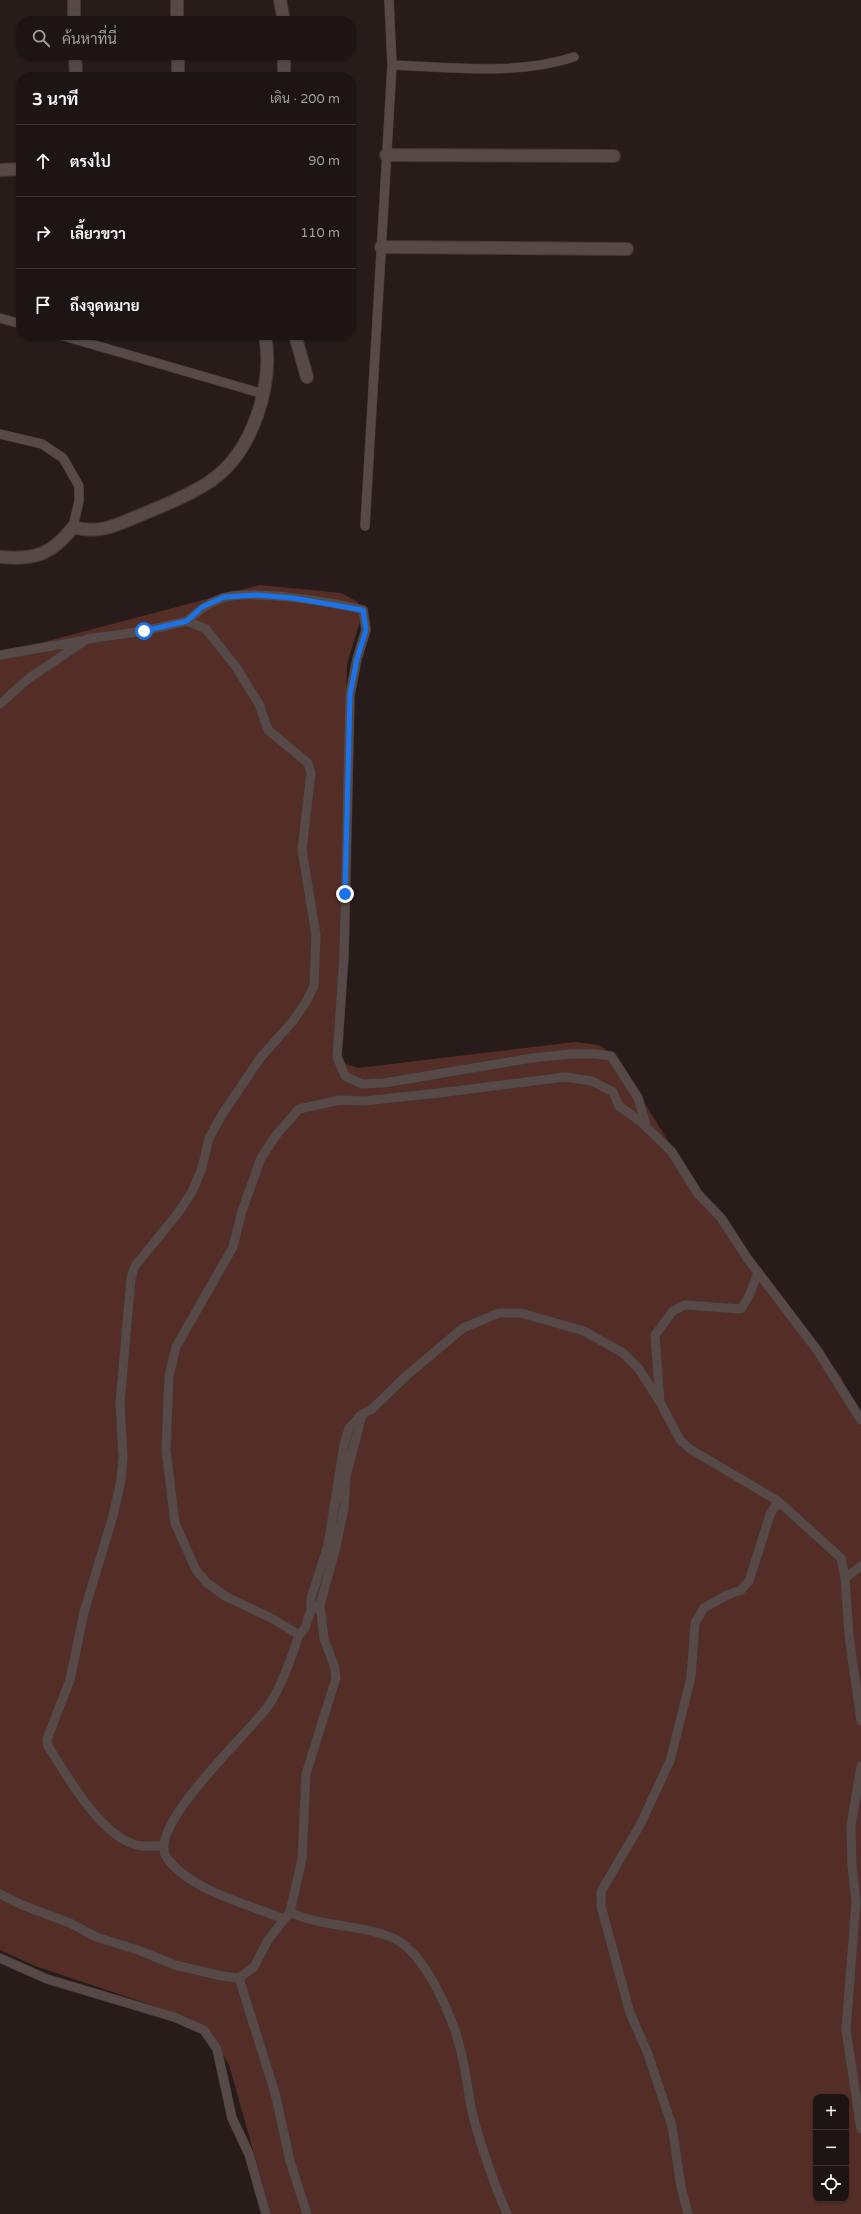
<!DOCTYPE html>
<html lang="th">
<head>
<meta charset="utf-8">
<style>
  :root { --surface:#1d1513; --page:#251e1c; --text:#f1f3f6; --muted:#a09fa0; --line:#3b3433 }
  body { margin:0; font-family:"Varela Round",Sarabun,sans-serif; background:var(--page); color:var(--text) }
  .controls { position:absolute; right:12px; bottom:12px; display:grid; overflow:hidden; border-radius:8px; box-shadow:0 1px 3px #0004 }
  .controls button { width:36px; height:36px; display:grid; place-items:center; padding:0; border:0; border-bottom:1px solid var(--line); background:var(--surface); color:var(--text); font:20px sans-serif }
  .stop { position:absolute; width:12px; height:12px; margin:-9px; border:3px solid #1a73e8; border-radius:50%; background:#fff }
  .stop.end { background:#1a73e8; border-color:#fff; box-shadow:0 1px 4px #0008 }
  .list { margin:0; padding:0; list-style:none }
  h2 { display:flex; justify-content:space-between; align-items:center; height:52px; margin:0; padding:0 16px; font-size:17px }
  h2 small { font-size:13px; font-weight:400; color:var(--muted) }
  .list li { display:grid; grid-template-columns:26px 1fr auto; gap:12px; align-items:center; box-sizing:border-box; height:72px; padding:0 16px; border-top:1px solid var(--line) }
  .list b { display:block; font-size:15px; white-space:nowrap }
  .list em { font-size:13px; font-style:normal; color:var(--muted) }
  .icon { flex:none; width:22px; height:22px; fill:none; stroke:currentColor; stroke-width:2; stroke-linecap:round; stroke-linejoin:round }
  .map { position:relative; flex:none; width:861px; height:2214px; overflow:hidden }
  .search { position:absolute; background:var(--surface); box-shadow:0 1px 3px #0004; left:16px; top:16px; width:340px; height:44px; display:flex; align-items:center; gap:10px; box-sizing:border-box; padding:0 14px; border-radius:16px; color:var(--muted); font-size:15px }
  .panel { position:absolute; background:var(--surface); box-shadow:0 1px 3px #0004; left:16px; top:72px; width:340px; height:268px; border-radius:16px }
  .map>svg:first-child { display:block }
</style>
</head>
<body>
<div class="map">
<svg width="861" height="2214" viewBox="0 0 861 2214">
  <rect width="100%" height="100%" fill="#271c19"/>
  <!-- green -->
  <path fill="#542d26" fill-rule="evenodd" d="M 260,585 L 341,593 L 358,602 L 361,618 L 347,664 L 338,1050 L 346,1064 L 358,1068 L 575,1042 L 599,1045 L 616,1057 L 693,1181 L 841,1377 L 861,1420 L 861,2214 L 271,2214 L 229,2065 L 210,2033 L 187,2017 L 35,1966 L 0,1950 L 0,651 L 40,643 ZM 816,2097 L 846,2097 L 846,2199 L 816,2199 Z"/>
  <g fill="none" stroke-linecap="round" stroke-linejoin="round">
    <!-- lane casing -->
    <g stroke="#413837" stroke-width="10">
      <path id="lane" d="M 392,65 C 453,67 515,76 574,57
        M 0,318 L 21,324
        M 60,335 L 264,394
        M 0,434 L 42,444 L 63,458 L 79,486 L 79,501 L 73,527
        M 365,526 L 392,65 L 389,0
        M 187,621 C 198,611 208,603 223,598 C 251,589 333,602 363,610 L 366,630 L 357,659 L 350,695 L 344,955 L 337,1057 L 345,1076 L 362,1084 L 384,1083 L 532,1058 L 571,1054 L 595,1054 L 611,1056 L 638,1098 L 647,1128
        M 0,655 L 81,641
        M 0,704 L 28,679 L 87,639 L 144,631 L 187,621 L 206,629 L 236,667 L 259,704 L 268,730 L 308,763 L 311,773 L 302,850 L 316,935 L 314,986 L 306,1002 L 293,1021 L 261,1057 L 223,1113 L 209,1138 L 202,1168 L 192,1192 L 178,1213 L 135,1266 L 131,1278 L 120,1403 L 123,1457 L 121,1480 L 113,1516 L 84,1612 L 70,1680 L 47,1739 L 48,1746 C 67,1776 100,1835 136,1845 C 144,1847 155,1846 163,1846
        M 660,1402 L 655,1335 L 673,1311 L 685,1305 L 741,1309 L 749,1296 L 758,1272
        M 861,1420 L 817,1350 L 747,1258 L 721,1218 L 698,1194 L 671,1151 L 640,1121 L 619,1106 L 613,1092 L 592,1081 L 565,1077 L 439,1093 L 364,1101 L 340,1100 L 299,1109 L 277,1134 L 261,1158 L 242,1211 L 233,1247 L 176,1347 L 169,1376 L 166,1450 L 175,1523 L 196,1570 L 207,1583 L 225,1596 L 275,1620 L 299,1635 L 305,1628 L 311,1610 L 311,1598 L 328,1545 L 344,1445 L 349,1428 L 362,1414 L 371,1410 L 406,1376 L 463,1328 L 499,1313 L 521,1313 L 584,1331 L 623,1353 L 639,1369 L 660,1402 L 680,1440 L 690,1449 L 778,1501 L 841,1558 L 845,1578 L 849,1636 L 861,1721
        M 845,1578 L 861,1566
        M 315,1608 L 320,1605 L 336,1547 L 344,1508 L 346,1476 L 362,1415
        M 861,1766 L 851,1826 L 852,1865 L 856,1902 L 846,2030 L 861,2129
        M 0,1894 L 22,1905 L 70,1923 L 96,1937 L 138,1950 L 175,1965 L 222,1976 L 239,1978 L 254,1967 L 268,1940 L 290,1912 L 302,1859 L 306,1774 L 336,1678 L 334,1665 L 324,1639 L 320,1605
        M 290,1912 C 322,1928 364,1924 395,1939 C 426,1954 454,2020 461,2052 C 467,2074 468,2097 474,2120 C 483,2152 494,2184 507,2214
        M 284,1919 C 248,1904 191,1891 167,1858 C 144,1828 252,1730 269,1705 C 283,1683 291,1658 299,1635
        M 0,1958 L 47,1979 L 174,2017 L 204,2030 L 217,2049 L 232,2118 L 249,2154 L 266,2214
        M 239,1978 L 275,2093 L 290,2161 L 307,2214
        M 688,2214 L 681,2187 L 672,2126 L 648,2054 L 630,2013 L 601,1906 L 601,1892 L 606,1883 L 640,1825 L 670,1761 L 691,1677 L 695,1623 L 704,1608 L 727,1595 L 741,1590 L 749,1581 L 770,1515 L 778,1501"/>
    </g>
    <!-- street casing -->
    <g stroke="#413837" stroke-width="14">
      <path id="street" d="M 74,0 L 74,21
        M 177,0 L 177,21
        M 280,0 L 284,21
        M 75,55 L 76,77
        M 178,55 L 178,77
        M 284,77 L 284,55
        M 386,155 L 614,156
        M 0,170 L 21,169
        M 381,247 L 627,249
        M 295,335 L 307,377
        M 0,557 C 34,560 52,555 73,527 C 101,535 118,524 143,514 C 163,506 194,493 212,480 C 253,451 274,384 265,335"/>
    </g>
    <!-- lane -->
    <use href="#lane" stroke="#564947" stroke-width="9"/>
    <!-- street -->
    <use href="#street" stroke="#564947" stroke-width="12"/>
  </g>
  <g fill="none" stroke-linecap="round" stroke-linejoin="round">
    <!-- route -->
    <path stroke="#1a73e8" stroke-width="5" d="M 144,631 L 187,621 L 202,607 L 224,597 L 257,595 L 293,598 L 363,610 L 366,630 L 357,659 L 350,695 L 345,894"/>
  </g>
</svg>
<div class="controls">
<button>+</button>
<button>−</button>
<button><svg class="icon" aria-label="locate" viewBox="0 0 24 24"><circle cx="12" cy="12" r="6"/><path d="M12 2v4M12 18v4M2 12h4M18 12h4"/></svg></button>
</div>
<div class="stop" style="left:144px;top:631px"></div>
<div class="stop end" style="left:345px;top:894px"></div>
<div class="search"><svg class="icon" aria-label="search" viewBox="0 0 24 24"><circle cx="10" cy="10" r="6"/><path d="M15 15l6 6"/></svg>ค้นหาที่นี่</div>
<section class="panel">
<h2>3 นาที<small>เดิน · 200 m</small></h2>
<ul class="list">
<li><svg class="icon" aria-label="ahead" viewBox="0 0 24 24"><path d="M12 20V5M6 11l6-6 6 6"/></svg><div><b>ตรงไป</b></div><em>90 m</em></li>
<li><svg class="icon" aria-label="right" viewBox="0 0 24 24"><path d="M7 20v-9h11M14 6l5 5-5 5"/></svg><div><b>เลี้ยวขวา</b></div><em>110 m</em></li>
<li><svg class="icon" aria-label="arrive" viewBox="0 0 24 24"><path d="M6 21V4h12l-3 4 3 4H6"/></svg><div><b>ถึงจุดหมาย</b></div></li>
</ul>
</section>
</div>
</body>
</html>
